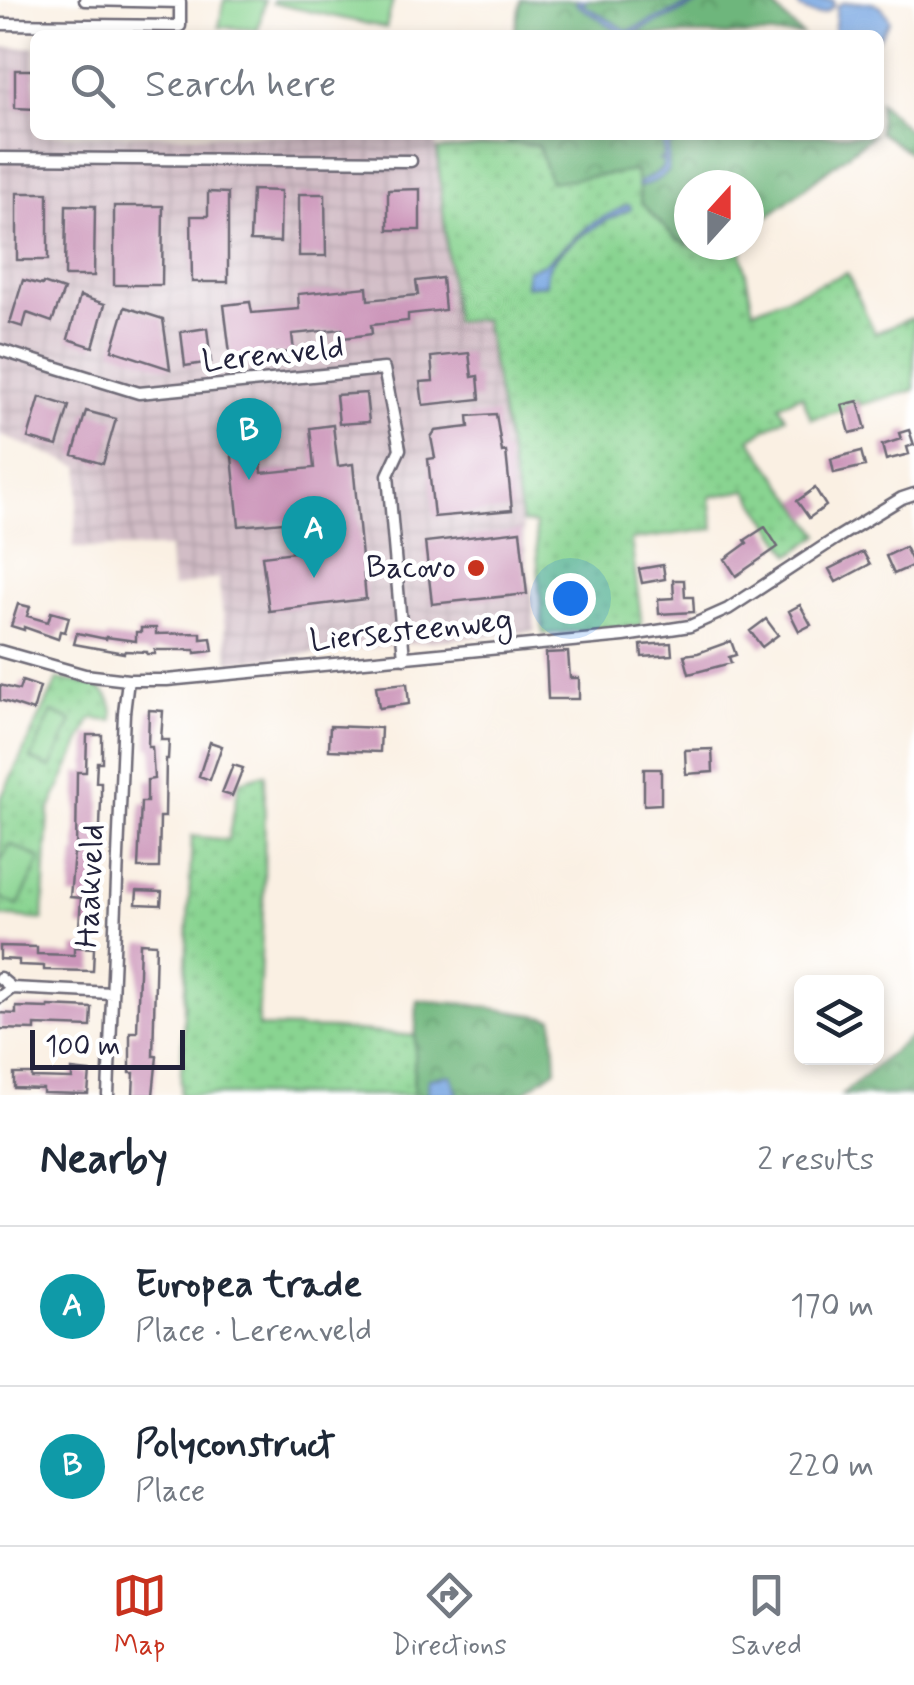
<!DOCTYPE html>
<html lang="en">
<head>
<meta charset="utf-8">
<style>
  :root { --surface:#fff; --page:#f2f2f3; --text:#1f2937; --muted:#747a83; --line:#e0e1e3; --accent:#c8321e }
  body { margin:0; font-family:Mynerve,sans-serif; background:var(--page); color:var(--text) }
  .controls { position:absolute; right:30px; bottom:30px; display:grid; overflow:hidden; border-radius:15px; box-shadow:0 5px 15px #0003 }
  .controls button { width:90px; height:90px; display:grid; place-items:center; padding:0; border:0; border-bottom:2px solid var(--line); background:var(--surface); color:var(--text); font:50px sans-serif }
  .compass { position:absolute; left:674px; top:170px; width:90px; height:90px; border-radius:50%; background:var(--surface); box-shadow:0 5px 15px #0003; rotate:21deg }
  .scale { position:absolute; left:30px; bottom:25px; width:155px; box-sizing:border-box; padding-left:10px; border:5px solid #22223b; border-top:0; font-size:28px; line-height:35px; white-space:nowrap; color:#22223b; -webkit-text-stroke:8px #fff; paint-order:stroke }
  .you { position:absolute; left:570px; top:598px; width:35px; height:35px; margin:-25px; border:8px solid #fff; border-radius:50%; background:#1a73e8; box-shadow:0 0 0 15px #1a73e833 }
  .badge { display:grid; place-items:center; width:65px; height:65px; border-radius:50%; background:var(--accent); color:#fff; font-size:32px; font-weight:700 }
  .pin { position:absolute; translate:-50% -82px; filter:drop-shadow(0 2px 5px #0008) }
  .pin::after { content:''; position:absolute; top:52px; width:35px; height:30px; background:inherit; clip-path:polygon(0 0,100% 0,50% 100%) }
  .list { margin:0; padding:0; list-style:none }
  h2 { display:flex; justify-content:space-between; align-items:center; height:130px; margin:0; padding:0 40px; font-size:42px }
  h2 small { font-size:32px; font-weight:400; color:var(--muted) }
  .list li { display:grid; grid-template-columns:65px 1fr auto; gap:30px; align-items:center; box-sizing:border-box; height:160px; padding:0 40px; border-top:2px solid var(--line) }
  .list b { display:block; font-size:38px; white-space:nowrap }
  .list p { margin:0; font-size:32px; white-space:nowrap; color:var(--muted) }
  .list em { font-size:32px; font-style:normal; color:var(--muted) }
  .icon { flex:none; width:55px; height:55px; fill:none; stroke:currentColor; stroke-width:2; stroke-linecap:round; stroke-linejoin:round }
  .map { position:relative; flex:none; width:914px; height:1095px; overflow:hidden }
  .search { position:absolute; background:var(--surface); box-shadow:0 5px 15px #0003; left:30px; right:30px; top:30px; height:110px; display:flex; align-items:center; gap:25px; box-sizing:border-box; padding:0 35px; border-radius:15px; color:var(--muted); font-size:38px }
  .sheet { height:450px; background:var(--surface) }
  nav { display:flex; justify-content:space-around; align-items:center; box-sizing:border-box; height:140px; border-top:2px solid var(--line); background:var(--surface); font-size:28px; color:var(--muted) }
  nav a { display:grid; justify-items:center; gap:5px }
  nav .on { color:var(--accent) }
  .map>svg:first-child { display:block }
</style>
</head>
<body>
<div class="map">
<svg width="914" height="1095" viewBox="0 0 914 1095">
  <defs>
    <pattern id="industrial-grid" width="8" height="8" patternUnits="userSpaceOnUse" patternTransform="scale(2.5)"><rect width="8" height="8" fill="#d2bdc6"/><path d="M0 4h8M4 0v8" fill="none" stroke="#b4a2ab"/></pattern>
    <pattern id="green-dots" width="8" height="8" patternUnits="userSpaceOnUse" patternTransform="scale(2.5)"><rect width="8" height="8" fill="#89d491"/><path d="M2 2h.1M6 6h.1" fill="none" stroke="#76b67e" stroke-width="1.8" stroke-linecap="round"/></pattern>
    <pattern id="forest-crowns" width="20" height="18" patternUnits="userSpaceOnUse" patternTransform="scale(2.5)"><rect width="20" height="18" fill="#6eb67b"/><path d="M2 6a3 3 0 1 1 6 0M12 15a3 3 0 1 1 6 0" fill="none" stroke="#5a9466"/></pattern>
  </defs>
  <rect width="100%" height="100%" fill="#fff"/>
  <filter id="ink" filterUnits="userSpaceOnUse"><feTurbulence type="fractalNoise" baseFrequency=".01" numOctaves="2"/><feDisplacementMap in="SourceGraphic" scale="20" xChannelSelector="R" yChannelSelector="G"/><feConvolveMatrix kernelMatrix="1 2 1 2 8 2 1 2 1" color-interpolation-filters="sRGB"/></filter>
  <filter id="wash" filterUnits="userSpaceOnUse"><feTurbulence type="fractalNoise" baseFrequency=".0048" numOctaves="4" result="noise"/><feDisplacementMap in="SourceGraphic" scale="40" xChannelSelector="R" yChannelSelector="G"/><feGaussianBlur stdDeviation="2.25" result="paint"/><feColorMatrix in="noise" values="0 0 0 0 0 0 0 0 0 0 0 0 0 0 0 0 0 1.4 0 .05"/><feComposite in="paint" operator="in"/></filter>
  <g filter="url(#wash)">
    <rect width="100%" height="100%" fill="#faf0e3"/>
    <!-- industrial -->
    <path fill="url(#industrial-grid)" d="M 0,47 L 35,47 L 35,135 L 435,135 L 454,322 L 484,319 L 522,522 L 536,631 L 229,662 L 218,578 L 172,588 L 169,548 L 73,548 L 81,467 L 0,435 Z"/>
    <!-- green -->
    <path fill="url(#green-dots)" stroke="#567b66" stroke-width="2.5" d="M 678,135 L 689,245 L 709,252 L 724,245 L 743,245 L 742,253 L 753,310 L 847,273 L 875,333 L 912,318 L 914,325 L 914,390 L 859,405 L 858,401 L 843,410 L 811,419 L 802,395 L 779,405 L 786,417 L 750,439 L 820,535 L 791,555 L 747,490 L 710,497 L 714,529 L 631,540 L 642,626 L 543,634 L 535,524 L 522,522 L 484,319 L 454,322 L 437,150 L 508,143 L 538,145 L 550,181 Z
      M 58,679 C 87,684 115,683 113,721 L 91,719 L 49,811 L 43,920 L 0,916 L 0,800 Z
      M 265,774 L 264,887 L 258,1027 L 333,1029 L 415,1036 L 413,1095 L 180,1095 L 192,836 L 228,840 L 240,781 Z"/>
    <!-- forest -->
    <path fill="url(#forest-crowns)" stroke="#486c5b" stroke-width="2.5" d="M 521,0 L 767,0 L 802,35 L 514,35 Z
      M 879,102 L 914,135 L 914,156 L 879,132 Z
      M 508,135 L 873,135 L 749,231 L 749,185 L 689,185 L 689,244 L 676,239 L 641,203 L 636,171 L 550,182 L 538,145 L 508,143 Z
      M 417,1000 L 466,1004 L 553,1018 L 556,1069 L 520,1095 L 413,1095 Z
      M 914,1033 L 914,1095 L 842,1095 Z"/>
    <!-- pitch -->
    <path fill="#89d491" stroke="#567b66" stroke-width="2.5" d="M 224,0 L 265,0 L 258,30 L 219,27 Z
      M 273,0 L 393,0 L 386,28 L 272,3 Z
      M 52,712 L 72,721 L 51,768 L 31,759 Z
      M 10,844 L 41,859 L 18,906 L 0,897 L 0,863 Z"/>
    <!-- water -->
    <path fill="#77a6e1" stroke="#4c648e" stroke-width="2.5" d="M 581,0 L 587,0 L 582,4 L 628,31 L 699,0 L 707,0 L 629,35 L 625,35 L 577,5 L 576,2 Z
      M 795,0 L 833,0 L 834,5 C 824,19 802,16 795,0 Z
      M 868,2 C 880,4 885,9 890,21 L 879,38 L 879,35 L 834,35 L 837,6 L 842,3 Z
      M 684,135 L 701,135 L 669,145 L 668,172 L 655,181 L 640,187 L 638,184 C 645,178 654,176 662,169 L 664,161 L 658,160 L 664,158 L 663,143 Z
      M 627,205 L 630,206 L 631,209 C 607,219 561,244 549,267 C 546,272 546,279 546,284 L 526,286 L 527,270 L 544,264 L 591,224 Z
      M 451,1075 L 458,1095 L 428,1095 L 428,1078 Z"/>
    <g id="blocks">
      <!-- building -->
      <path fill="#cc96ba" d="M 15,70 L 35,70 L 35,109 L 15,108 Z
        M 420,189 L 420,230 L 388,230 L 388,190 Z
        M 252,190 L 281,191 L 280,242 L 250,241 Z
        M 208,192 L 228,193 L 228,282 L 192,282 L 191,216 L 208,216 Z
        M 17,193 L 48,193 L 48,260 L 17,260 Z
        M 299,194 L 325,194 L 326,256 L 299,256 Z
        M 66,205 L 95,206 L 94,276 L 65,276 Z
        M 114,206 L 163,206 L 162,285 L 114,285 Z
        M 442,278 L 445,310 L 408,314 L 408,321 L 371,325 L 372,334 L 343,338 L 342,329 L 292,334 L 294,352 L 257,355 L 258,359 L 231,362 L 224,305 L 250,302 L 252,313 L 299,309 L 298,294 L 367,287 L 368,300 L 418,295 L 416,281 Z
        M 23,280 L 42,285 L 43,283 L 64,290 L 52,322 L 27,313 L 23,327 L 10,323 Z
        M 80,296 L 105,304 L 93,347 L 68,339 Z
        M 125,307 L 163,319 L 170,369 L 112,350 Z
        M 207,328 L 211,362 L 185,366 L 181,332 Z
        M 469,353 L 472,377 L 478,376 L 480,399 L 423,405 L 420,382 L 433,381 L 431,357 Z
        M 366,393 L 369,422 L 339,424 L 336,395 Z
        M 40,397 L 69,406 L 57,446 L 28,438 Z
        M 858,401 L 866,429 L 850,433 L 842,405 Z
        M 86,411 L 116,419 L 103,464 L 73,455 Z
        M 496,414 L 502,452 L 506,451 L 512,510 L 434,517 L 428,459 L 435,458 L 431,437 L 435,431 L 469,427 L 468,416 Z
        M 333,425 L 338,466 L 353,464 L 366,599 L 269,611 L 262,556 L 295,552 L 293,541 L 328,537 L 326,518 L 239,526 L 230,437 L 258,434 L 262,473 L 314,468 L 310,428 Z
        M 909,430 L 914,445 L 907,447 L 909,454 L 886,460 L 882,445 L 901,439 L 899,433 Z
        M 861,451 L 865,466 L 834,473 L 831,459 Z
        M 815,488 L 826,506 L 809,518 L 797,501 Z
        M 765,527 L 778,547 L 736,576 L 725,559 L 747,543 L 745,540 Z
        M 520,531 L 527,594 L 432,604 L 425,542 Z
        M 905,547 L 914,565 L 894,574 L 886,556 Z
        M 863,552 L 870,564 L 836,582 L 829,569 Z
        M 663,565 L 665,579 L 642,583 L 639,569 Z
        M 673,580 L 684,580 L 685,597 L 693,597 L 694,612 L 659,614 L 658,599 L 674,598 Z
        M 18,604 L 30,607 L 27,616 L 48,622 L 51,612 L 69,617 L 65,632 L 60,631 L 58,639 L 24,627 L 24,630 L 11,626 Z
        M 800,605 L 811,625 L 799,631 L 789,611 Z
        M 766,619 L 778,635 L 762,647 L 750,631 Z
        M 141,628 L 156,628 L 156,634 L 201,633 L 201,639 L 211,638 L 213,651 L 195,653 L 195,650 L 155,650 L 155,654 L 147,654 L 147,652 L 125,651 L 124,653 L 74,644 L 77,633 L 106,639 L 106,637 L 136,641 L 136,632 L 141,632 Z
        M 731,641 L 736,655 L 729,657 L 731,663 L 689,674 L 684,655 L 698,653 Z
        M 671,643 L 672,655 L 642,657 L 641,645 Z
        M 568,652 L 570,678 L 579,678 L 579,699 L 548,699 L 546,653 Z
        M 22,681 L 40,687 L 33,711 L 0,700 L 0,685 L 19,690 Z
        M 407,683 L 409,704 L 379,708 L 376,686 Z
        M 149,710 L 163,711 L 161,740 L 169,740 L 168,759 L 166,759 L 165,817 L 160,817 L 159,868 L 138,868 L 141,802 L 147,802 L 147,780 L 154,779 L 152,747 L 148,747 Z
        M 330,726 L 381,728 L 380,752 L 329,750 Z
        M 87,735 L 102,735 L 102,762 L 97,762 L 96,782 L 101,782 L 101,801 L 96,928 L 79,927 L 81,898 L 70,897 L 74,853 L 76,853 L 77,772 L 86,772 Z
        M 210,742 L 222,746 L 210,780 L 199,776 Z
        M 712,749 L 713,772 L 686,774 L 685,750 Z
        M 233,765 L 243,768 L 232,796 L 222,793 Z
        M 644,769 L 661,769 L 661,804 L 644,805 Z
        M 137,891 L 162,892 L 161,905 L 136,904 Z
        M 140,943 L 156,944 L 153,1056 L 157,1056 L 153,1095 L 133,1095 L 134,1073 L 130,1073 L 130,1032 L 137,1032 Z
        M 0,946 L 37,947 L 37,954 L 74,955 L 74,947 L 94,948 L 93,971 L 44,970 L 44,966 L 19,965 L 19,960 L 0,959 Z
        M 48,1006 L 92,1008 L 91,1027 L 35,1025 L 35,1030 L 0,1029 L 0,1013 L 16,1014 L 16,1007 L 48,1008 Z
        M 72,1070 L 90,1072 L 88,1094 L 43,1093 L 43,1089 L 14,1088 L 14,1074 L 32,1074 L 32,1078 L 72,1079 Z"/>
    </g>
  </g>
  <g filter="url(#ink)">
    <use href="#blocks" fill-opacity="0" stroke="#6e6a76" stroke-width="2.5"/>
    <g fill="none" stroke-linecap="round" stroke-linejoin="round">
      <!-- minor casing -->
      <g stroke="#6e6a76" stroke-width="15">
        <path id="minor" d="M 0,24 L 180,26 L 180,2 L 85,0
          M 0,158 L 411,161
          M 0,350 L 139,393 L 384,369 L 400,449 L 388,475 L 404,658
          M 0,651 L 85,675 L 128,680 L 167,680 L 624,636 L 690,626 L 728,609 L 835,539 L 902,498 L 914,494
          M 0,978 L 12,988
          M 0,997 L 12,988 L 112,993
          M 108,1095 L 124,713 L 128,680"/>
      </g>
      <!-- minor -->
      <use href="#minor" stroke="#fff" stroke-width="10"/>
    </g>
  </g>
  <!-- markers -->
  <circle fill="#c8321e" stroke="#fff" stroke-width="4" cx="476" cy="568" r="10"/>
  <g text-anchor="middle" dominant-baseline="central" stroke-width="9" stroke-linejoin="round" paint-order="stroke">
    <!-- street labels -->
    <g font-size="32" fill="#22223b" stroke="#fff">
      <text transform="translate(273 355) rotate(-6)">Lerenveld</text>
      <text transform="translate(411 631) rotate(-6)">Liersesteenweg</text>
      <text transform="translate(91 886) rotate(-87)">Haakveld</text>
    </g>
    <!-- poi labels -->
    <g font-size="32" fill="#22223b" stroke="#fff" text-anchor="end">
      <text x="456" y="568">Bacovo</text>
    </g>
  </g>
</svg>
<div class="controls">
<button><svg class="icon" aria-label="layers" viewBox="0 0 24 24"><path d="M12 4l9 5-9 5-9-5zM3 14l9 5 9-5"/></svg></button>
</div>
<svg class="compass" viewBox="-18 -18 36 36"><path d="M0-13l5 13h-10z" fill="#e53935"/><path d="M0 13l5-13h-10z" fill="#747a83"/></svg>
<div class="scale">100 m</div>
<div class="you"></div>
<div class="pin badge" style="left:314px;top:578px;background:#0f9aa8">A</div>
<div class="pin badge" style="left:249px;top:480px;background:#0f9aa8">B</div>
<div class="search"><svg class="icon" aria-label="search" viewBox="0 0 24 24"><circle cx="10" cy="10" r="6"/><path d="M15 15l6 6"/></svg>Search here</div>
</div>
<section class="sheet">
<h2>Nearby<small>2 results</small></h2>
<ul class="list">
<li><span class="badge" style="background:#0f9aa8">A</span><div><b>Europea trade</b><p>Place · Lerenveld</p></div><em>170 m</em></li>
<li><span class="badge" style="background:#0f9aa8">B</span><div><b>Polyconstruct</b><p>Place</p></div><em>220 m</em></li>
</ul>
</section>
<nav>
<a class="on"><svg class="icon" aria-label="map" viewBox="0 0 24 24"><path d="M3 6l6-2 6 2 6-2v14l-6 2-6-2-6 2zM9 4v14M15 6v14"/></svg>Map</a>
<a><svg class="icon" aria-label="directions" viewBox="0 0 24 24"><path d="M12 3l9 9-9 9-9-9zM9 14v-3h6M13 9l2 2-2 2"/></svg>Directions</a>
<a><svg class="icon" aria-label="saved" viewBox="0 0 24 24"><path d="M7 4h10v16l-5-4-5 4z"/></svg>Saved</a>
</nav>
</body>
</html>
